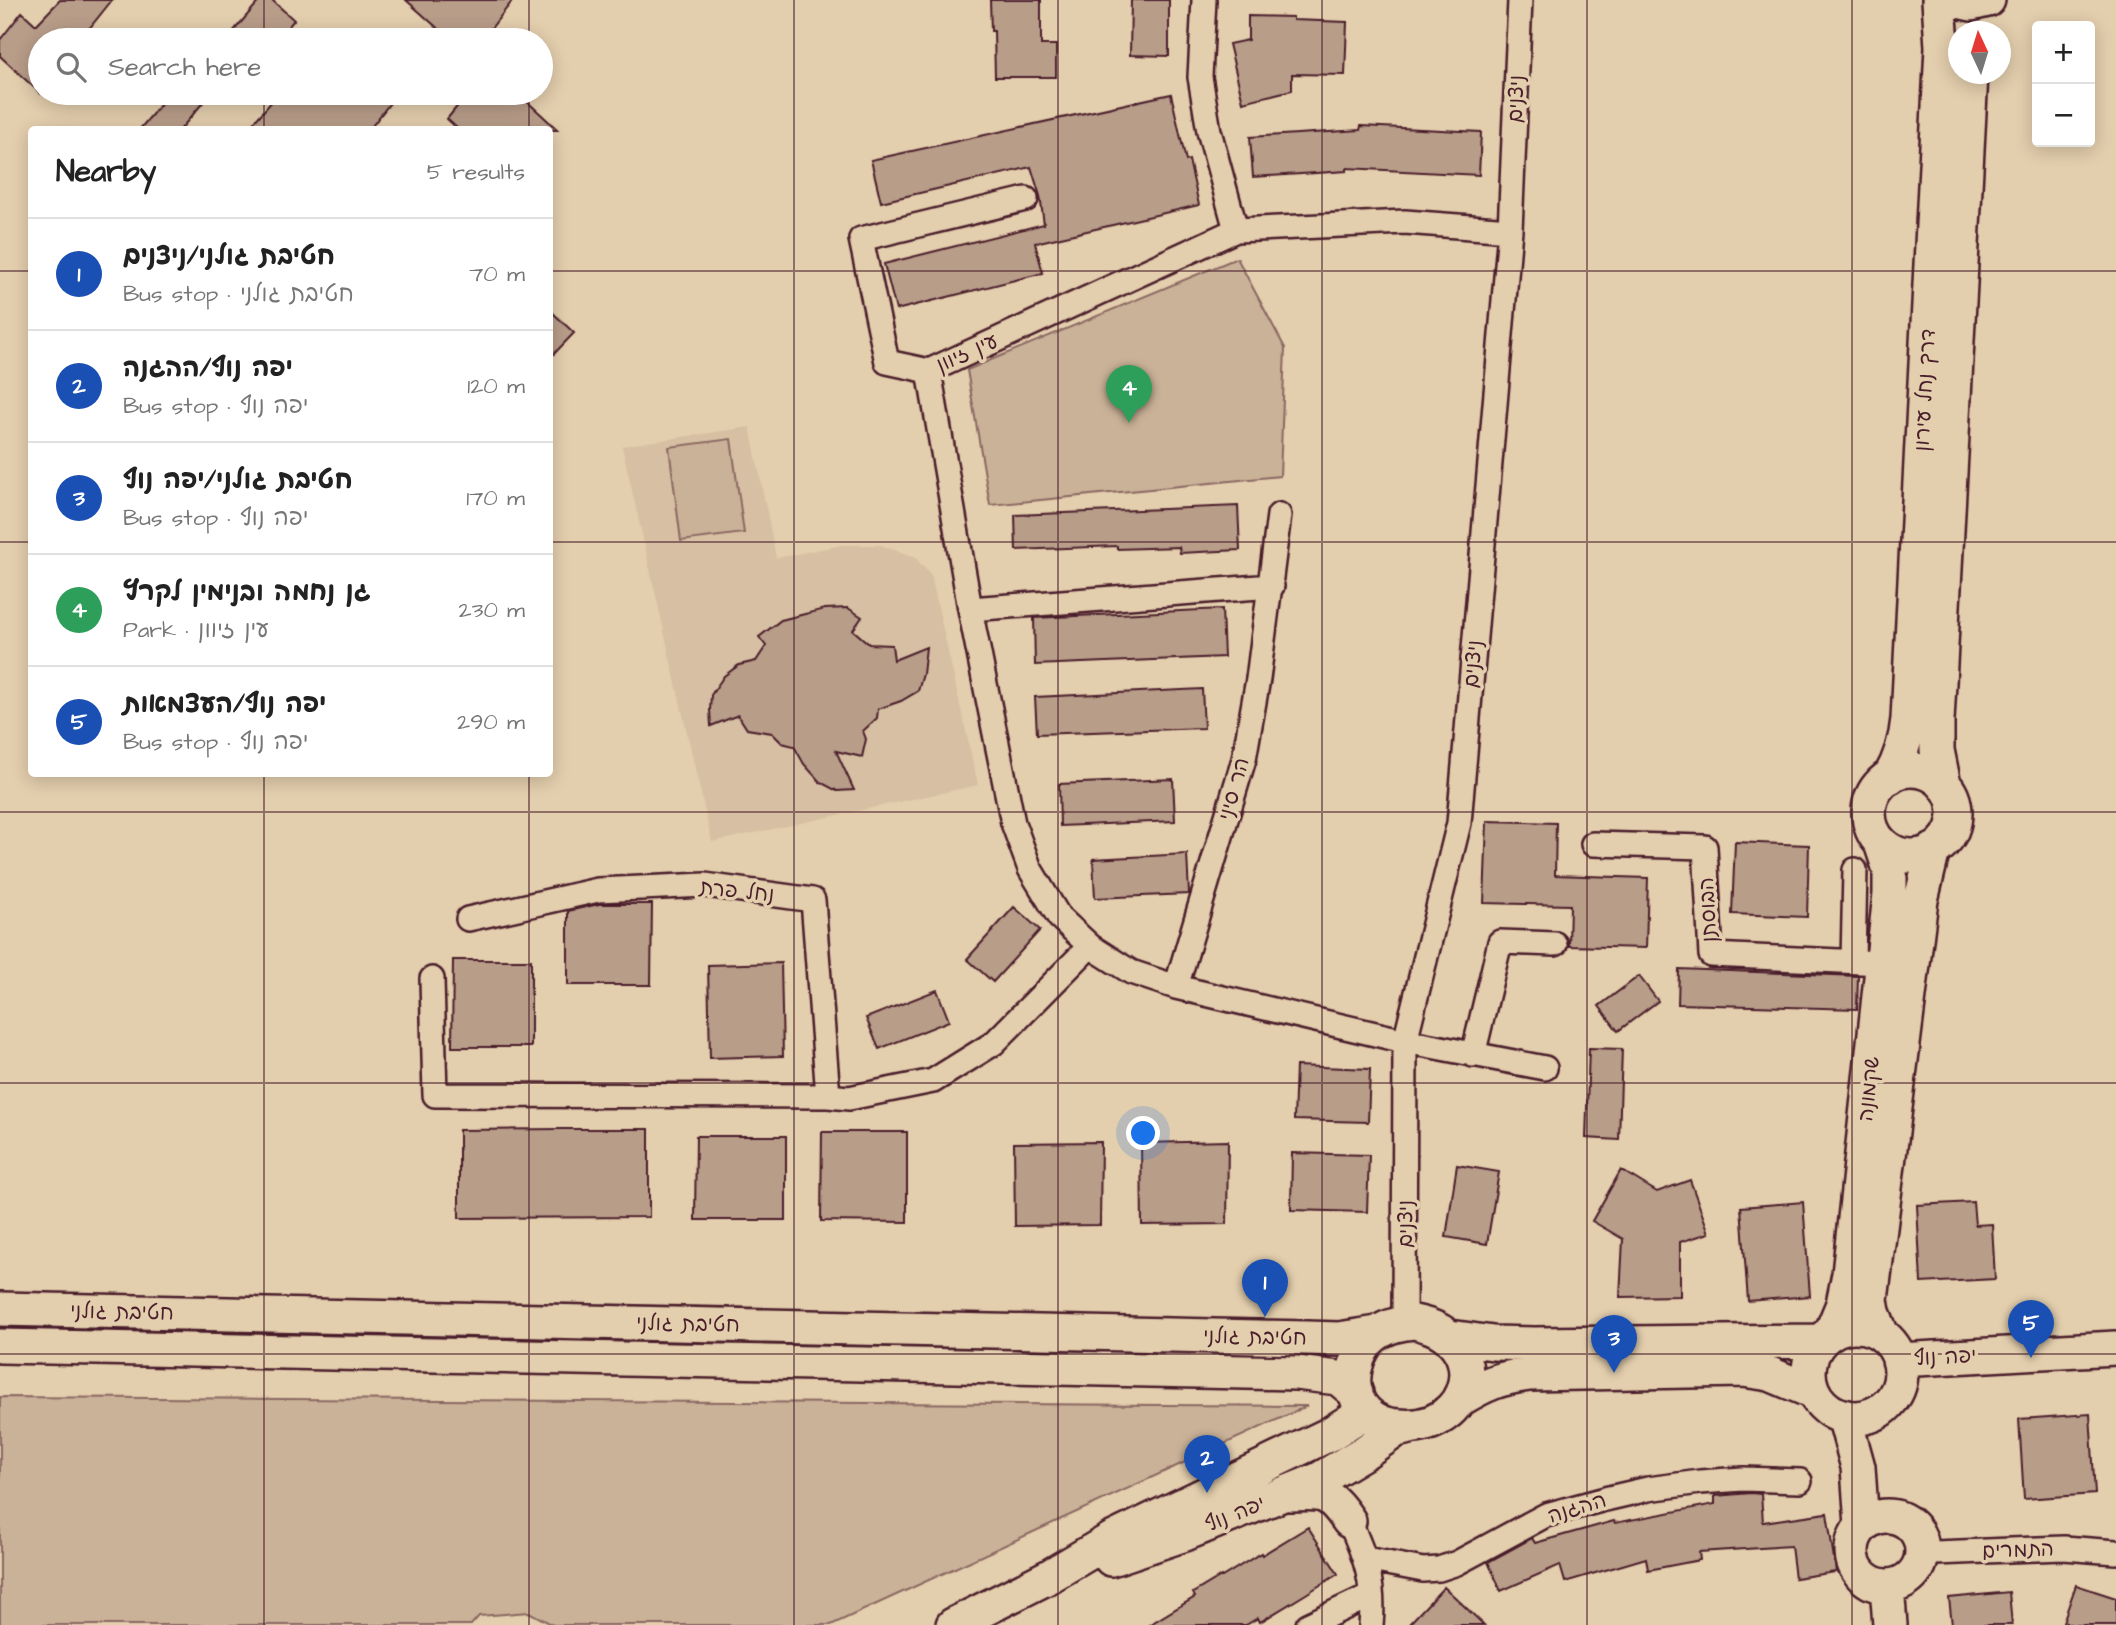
<!DOCTYPE html>
<html lang="en">
<head>
<meta charset="utf-8">
<style>
  :root { --surface:#fff; --page:#f2f2f2; --text:#222; --muted:#767676; --line:#e0e0e0; --accent:#b45309 }
  body { margin:0; font-family:"Architects Daughter","Playpen Sans Hebrew",sans-serif; background:var(--page); color:var(--text) }
  .controls { position:absolute; right:21px; top:21px; display:grid; overflow:hidden; border-radius:7px; box-shadow:0 4px 18px #0003 }
  .controls button { width:63px; height:63px; display:grid; place-items:center; padding:0; border:0; border-bottom:2px solid var(--line); background:var(--surface); color:var(--text); font:35px sans-serif }
  .compass { position:absolute; left:1948px; top:21px; width:63px; height:63px; border-radius:50%; background:var(--surface); box-shadow:0 4px 18px #0003; rotate:356deg }
  .you { position:absolute; left:1144px; top:1134px; width:24px; height:24px; margin:-18px; border:5px solid #fff; border-radius:50%; background:#1a73e8; box-shadow:0 0 0 10px #1a73e833 }
  .badge { display:grid; place-items:center; width:46px; height:46px; border-radius:50%; background:var(--accent); color:#fff; font-size:23px; font-weight:700 }
  .pin { position:absolute; translate:-50% -58px; filter:drop-shadow(0 2px 4px #0008) }
  .pin::after { content:''; position:absolute; top:37px; width:24px; height:21px; background:inherit; clip-path:polygon(0 0,100% 0,50% 100%) }
  .list { margin:0; padding:0; list-style:none }
  h2 { display:flex; justify-content:space-between; align-items:center; height:91px; margin:0; padding:0 28px; font-size:30px }
  h2 small { font-size:23px; font-weight:400; color:var(--muted) }
  .list li { display:grid; grid-template-columns:46px 1fr auto; gap:21px; align-items:center; box-sizing:border-box; height:112px; padding:0 28px; border-top:2px solid var(--line) }
  .list b { display:block; font-size:26px; white-space:nowrap }
  .list p { margin:0; font-size:23px; white-space:nowrap; color:var(--muted) }
  .list em { font-size:23px; font-style:normal; color:var(--muted) }
  .icon { flex:none; width:38px; height:38px; fill:none; stroke:currentColor; stroke-width:2; stroke-linecap:round; stroke-linejoin:round }
  .map { position:relative; flex:none; width:2116px; height:1625px; overflow:hidden }
  .search { position:absolute; background:var(--surface); box-shadow:0 4px 18px #0003; left:28px; top:28px; width:525px; height:77px; display:flex; align-items:center; gap:18px; box-sizing:border-box; padding:0 24px; border-radius:38px; color:var(--muted); font-size:26px }
  .panel { position:absolute; background:var(--surface); box-shadow:0 4px 18px #0003; left:28px; top:126px; width:525px; height:651px; border-radius:7px }
  .map>svg:first-child { display:block }
</style>
</head>
<body>
<div class="map">
<svg width="2116" height="1625" viewBox="0 0 2116 1625">
  <rect width="100%" height="100%" fill="#e3cead"/>
  <filter id="ink" filterUnits="userSpaceOnUse"><feTurbulence type="fractalNoise" baseFrequency=".0143" numOctaves="2"/><feDisplacementMap in="SourceGraphic" scale="14" xChannelSelector="R" yChannelSelector="G"/><feConvolveMatrix kernelMatrix="1 2 1 2 8 2 1 2 1" color-interpolation-filters="sRGB"/></filter>
  <g filter="url(#ink)">
    <!-- built -->
    <path fill="#d6bfa2" d="M 750,427 L 776,558 L 842,545 L 880,545 L 915,557 L 931,576 L 978,785 L 712,842 L 622,446 Z"/>
    <!-- green -->
    <path fill="#cab298" stroke="#8a6862" stroke-width="2" d="M 1237,258 L 1285,348 L 1280,476 L 990,505 L 967,370 Z
      M 731,439 L 744,533 L 681,541 L 669,447 Z
      M 0,1397 L 1307,1406 L 831,1625 L 553,1625 L 529,1612 L 479,1616 L 471,1625 L 0,1625 Z"/>
    <!-- building -->
    <path fill="#b89d89" stroke="#4a1f2b" stroke-width="2" d="M 60,0 L 112,0 L 80,40 L 40,40 L 40,93 L 0,56 L 0,40 L 22,12 L 36,25 Z
      M 260,0 L 272,0 L 294,20 L 277,40 L 226,40 Z
      M 406,0 L 513,0 L 482,40 L 451,40 Z
      M 990,0 L 1041,0 L 1041,45 L 1056,45 L 1056,77 L 995,77 L 994,31 L 991,31 Z
      M 1131,0 L 1169,0 L 1169,56 L 1130,55 Z
      M 1248,16 L 1293,17 L 1293,20 L 1347,22 L 1345,75 L 1292,74 L 1292,90 L 1243,102 L 1229,44 L 1248,40 Z
      M 170,93 L 211,93 L 180,130 L 139,130 Z
      M 279,93 L 384,93 L 393,99 L 369,130 L 247,130 Z
      M 468,93 L 518,93 L 558,130 L 459,130 L 447,119 Z
      M 1171,94 L 1186,161 L 1189,160 L 1199,205 L 1035,243 L 1043,273 L 896,310 L 884,264 L 1044,224 L 1040,196 L 1031,167 L 881,202 L 871,160 Z
      M 1361,126 L 1481,132 L 1479,175 L 1347,168 L 1347,171 L 1253,177 L 1250,137 L 1360,130 Z
      M 550,310 L 574,333 L 550,358 Z
      M 1238,506 L 1240,550 L 1180,553 L 1179,547 L 1117,549 L 1117,546 L 1016,550 L 1015,515 Z
      M 848,608 L 862,617 L 853,630 L 869,644 L 892,645 L 894,660 L 926,647 L 923,674 L 918,691 L 901,701 L 878,709 L 877,718 L 863,731 L 866,739 L 862,757 L 836,751 L 854,790 L 837,791 L 820,782 L 804,764 L 794,746 L 782,743 L 772,733 L 747,729 L 738,715 L 711,726 L 710,710 L 711,695 L 724,676 L 739,665 L 756,661 L 766,646 L 759,637 L 781,620 L 825,609 Z
      M 1222,609 L 1224,657 L 1035,665 L 1034,618 Z
      M 1202,689 L 1204,728 L 1037,734 L 1035,697 Z
      M 1173,779 L 1175,821 L 1060,826 L 1059,784 Z
      M 1487,821 L 1556,823 L 1555,875 L 1648,878 L 1646,948 L 1569,946 L 1570,905 L 1484,903 Z
      M 1735,842 L 1809,845 L 1807,917 L 1732,914 Z
      M 1187,854 L 1189,894 L 1095,898 L 1093,859 Z
      M 599,904 L 652,904 L 651,985 L 568,985 L 568,911 Z
      M 1014,907 L 1040,930 L 993,982 L 967,959 Z
      M 453,960 L 531,960 L 531,1047 L 452,1047 Z
      M 781,963 L 783,1056 L 710,1058 L 708,965 Z
      M 1679,969 L 1858,976 L 1857,1009 L 1678,1004 Z
      M 1639,976 L 1658,1001 L 1618,1031 L 1599,1006 Z
      M 937,990 L 949,1021 L 879,1049 L 866,1018 Z
      M 1589,1048 L 1622,1049 L 1619,1140 L 1586,1138 Z
      M 1296,1066 L 1370,1069 L 1368,1122 L 1294,1120 Z
      M 563,1129 L 649,1129 L 649,1217 L 459,1218 L 459,1130 Z
      M 822,1132 L 907,1132 L 907,1222 L 821,1221 Z
      M 696,1136 L 786,1136 L 786,1220 L 695,1220 Z
      M 1228,1141 L 1227,1224 L 1142,1225 L 1141,1143 Z
      M 1101,1142 L 1100,1225 L 1015,1226 L 1014,1143 Z
      M 1292,1153 L 1369,1155 L 1367,1212 L 1291,1210 Z
      M 1457,1165 L 1499,1172 L 1487,1244 L 1446,1237 Z
      M 1621,1170 L 1657,1192 L 1690,1180 L 1709,1233 L 1680,1242 L 1680,1296 L 1620,1297 L 1623,1239 L 1592,1221 Z
      M 1803,1202 L 1810,1296 L 1748,1301 L 1741,1207 Z
      M 1973,1202 L 1975,1225 L 1992,1224 L 1995,1279 L 1921,1283 L 1917,1205 Z
      M 2090,1414 L 2095,1494 L 2024,1499 L 2019,1419 Z
      M 1751,1493 L 1761,1494 L 1763,1522 L 1827,1513 L 1836,1572 L 1795,1578 L 1791,1546 L 1699,1552 L 1700,1560 L 1648,1570 L 1646,1558 L 1565,1582 L 1560,1565 L 1501,1591 L 1488,1562 L 1532,1538 L 1535,1543 L 1614,1521 L 1615,1523 L 1715,1504 L 1715,1496 Z
      M 1308,1527 L 1338,1574 L 1306,1594 L 1260,1622 L 1258,1618 L 1246,1625 L 1149,1625 L 1195,1597 L 1193,1593 L 1221,1576 L 1222,1577 L 1261,1553 L 1262,1555 Z
      M 2076,1585 L 2116,1598 L 2116,1625 L 2073,1625 L 2063,1622 Z
      M 1444,1587 L 1459,1601 L 1484,1625 L 1408,1625 Z
      M 2009,1592 L 2012,1625 L 1952,1625 L 1949,1598 Z"/>
    <g fill="none" stroke-linecap="round" stroke-linejoin="round">
      <!-- street casing -->
      <g stroke="#4a1f2b" stroke-width="28">
        <path id="street" d="M 1204,0 L 1200,77 L 1209,131 L 1236,230
          M 1026,199 L 861,239 L 887,362 L 929,371 L 1236,230 L 1405,222 L 1510,230
          M 929,371 L 970,609 L 1013,823 L 1030,869 L 1059,917 L 1090,946 L 1131,972 L 1176,987 L 1405,1041 L 1545,1068
          M 970,609 L 1272,586
          M 1593,844 L 1705,847 L 1711,955 L 1882,963
          M 468,919 L 598,890 L 705,885 L 813,900 L 828,1096 L 849,1098 L 933,1081 L 994,1043 L 1090,946
          M 1853,961 L 1855,870
          M 432,979 L 435,1095 L 828,1096
          M 1176,987 L 1244,759 L 1258,679 L 1279,515
          M 1473,1055 L 1500,942 L 1555,944
          M 1404,1323 L 1405,1041 L 1459,823 L 1510,230 L 1520,0
          M 1349,1521 C 1366,1557 1375,1585 1371,1625
          M 1366,1559 L 1423,1570 L 1439,1569 L 1457,1563 L 1546,1515 L 1605,1499 L 1648,1489 L 1700,1482 L 1743,1479 L 1800,1481
          M 1921,1559 L 1935,1553 L 2064,1548 L 2116,1552
          M 1308,1625 L 1371,1595"/>
      </g>
      <!-- secondary casing -->
      <g stroke="#4a1f2b" stroke-width="38">
        <path id="secondary" d="M 1953,0 L 1971,4 L 1988,0
          M1869 813a43 43 0 1 1 86 0a43 43 0 1 1-86 0Z
          M 1890,777 C 1901,758 1906,741 1908,719 L 1942,47 L 1939,0
          M 1944,785 L 1937,750 L 1937,721 L 1971,74
          M 0,1309 L 1307,1338 L 1339,1339 L 1377,1333
          M 1414,1322 C 1496,1337 1473,1434 1399,1426 C 1386,1425 1376,1422 1366,1412 C 1344,1390 1354,1347 1379,1332 C 1390,1325 1401,1323 1414,1322 Z
          M1809 1372a46 46 0 1 1 92 0a46 46 0 1 1-92 0Z
          M 1831,1333 L 1843,1304 L 1849,1274 L 1890,894 L 1890,870 L 1881,843
          M 1882,1335 L 1873,1312 L 1871,1300 L 1921,900 L 1933,850
          M 1450,1337 L 1493,1343 L 1534,1344 L 1820,1341
          M 0,1346 L 1296,1373 L 1338,1378 L 1356,1393
          M 1899,1360 L 2116,1348
          M 1459,1400 C 1485,1384 1499,1378 1530,1374 L 1743,1370 L 1770,1374 L 1813,1392
          M 1844,1416 L 1858,1467 L 1862,1526
          M 1290,1494 C 1324,1492 1329,1492 1349,1521
          M1852 1551a35 35 0 1 1 70 0a35 35 0 1 1-70 0Z
          M 1111,1559 L 1185,1534 L 1320,1479 L 1365,1452 L 1396,1430 L 1410,1427
          M 1887,1586 L 1890,1625
          M 953,1625 L 1048,1577 L 1112,1539 L 1330,1434 L 1358,1416 L 1363,1409"/>
      </g>
      <!-- street -->
      <use href="#street" stroke="#e3cead" stroke-width="23"/>
      <!-- secondary -->
      <use href="#secondary" stroke="#e3cead" stroke-width="33"/>
    </g>
  </g>
  <!-- grid -->
  <path fill="none" stroke="#4a1f2b" stroke-width="2" stroke-opacity="0.55" d="M 264,0 L 264,40M 529,0 L 529,40M 794,0 L 794,1625M 1058,0 L 1058,1625M 1322,0 L 1322,1625M 1587,0 L 1587,1625M 1852,0 L 1852,1625M 264,93 L 264,130M 529,93 L 529,130M 0,271 L 32,271M 550,271 L 2116,271M 0,542 L 32,542M 550,542 L 2116,542M 264,774 L 264,1625M 529,774 L 529,1625M 0,812 L 2116,812M 0,1083 L 2116,1083M 0,1354 L 2116,1354"/>
  <g text-anchor="middle" dominant-baseline="central" stroke-width="7" stroke-linejoin="round" paint-order="stroke">
    <!-- street labels -->
    <g font-size="21" fill="#4a1f2b" stroke="#e3cead">
      <text transform="translate(1516 99) rotate(-88)">ניצנים</text>
      <text transform="translate(967 353) rotate(-24)">עין זיוון</text>
      <text transform="translate(1925 390) rotate(-87)">דרך נחל עירון</text>
      <text transform="translate(1473 664) rotate(-85)">ניצנים</text>
      <text transform="translate(1234 789) rotate(-74)">הר סיני</text>
      <text transform="translate(737 891) rotate(6)">נחל פרת</text>
      <text transform="translate(1708 910) rotate(-93)">הבוסתן</text>
      <text transform="translate(1869 1089) rotate(-84)">שקמונה</text>
      <text transform="translate(1405 1224) rotate(-90)">ניצנים</text>
      <text transform="translate(122 1312) rotate(1)">חטיבת גולני</text>
      <text transform="translate(688 1324) rotate(1)">חטיבת גולני</text>
      <text transform="translate(1255 1337) rotate(1)">חטיבת גולני</text>
      <text transform="translate(1945 1357) rotate(-3)">יפה נוף</text>
      <text transform="translate(1577 1508) rotate(-17)">ההגנה</text>
      <text transform="translate(1235 1514) rotate(-22)">יפה נוף</text>
      <text transform="translate(2018 1550) rotate(-2)">התמרים</text>
    </g>
  </g>
</svg>
<div class="controls">
<button>+</button>
<button>−</button>
</div>
<svg class="compass" viewBox="-18 -18 36 36"><path d="M0-13l5 13h-10z" fill="#e53935"/><path d="M0 13l5-13h-10z" fill="#767676"/></svg>
<div class="you"></div>
<div class="pin badge" style="left:1265px;top:1317px;background:#1a4fb4">1</div>
<div class="pin badge" style="left:1207px;top:1493px;background:#1a4fb4">2</div>
<div class="pin badge" style="left:1614px;top:1373px;background:#1a4fb4">3</div>
<div class="pin badge" style="left:1129px;top:423px;background:#2e9e5b">4</div>
<div class="pin badge" style="left:2031px;top:1358px;background:#1a4fb4">5</div>
<div class="search"><svg class="icon" aria-label="search" viewBox="0 0 24 24"><circle cx="10" cy="10" r="6"/><path d="M15 15l6 6"/></svg>Search here</div>
<section class="panel">
<h2>Nearby<small>5 results</small></h2>
<ul class="list">
<li><span class="badge" style="background:#1a4fb4">1</span><div><b>חטיבת גולני/ניצנים</b><p>Bus stop · חטיבת גולני</p></div><em>70 m</em></li>
<li><span class="badge" style="background:#1a4fb4">2</span><div><b>יפה נוף/ההגנה</b><p>Bus stop · יפה נוף</p></div><em>120 m</em></li>
<li><span class="badge" style="background:#1a4fb4">3</span><div><b>חטיבת גולני/יפה נוף</b><p>Bus stop · יפה נוף</p></div><em>170 m</em></li>
<li><span class="badge" style="background:#2e9e5b">4</span><div><b>גן נחמה ובנימין לקרץ</b><p>Park · עין זיוון</p></div><em>230 m</em></li>
<li><span class="badge" style="background:#1a4fb4">5</span><div><b>יפה נוף/העצמאות</b><p>Bus stop · יפה נוף</p></div><em>290 m</em></li>
</ul>
</section>
</div>
</body>
</html>
